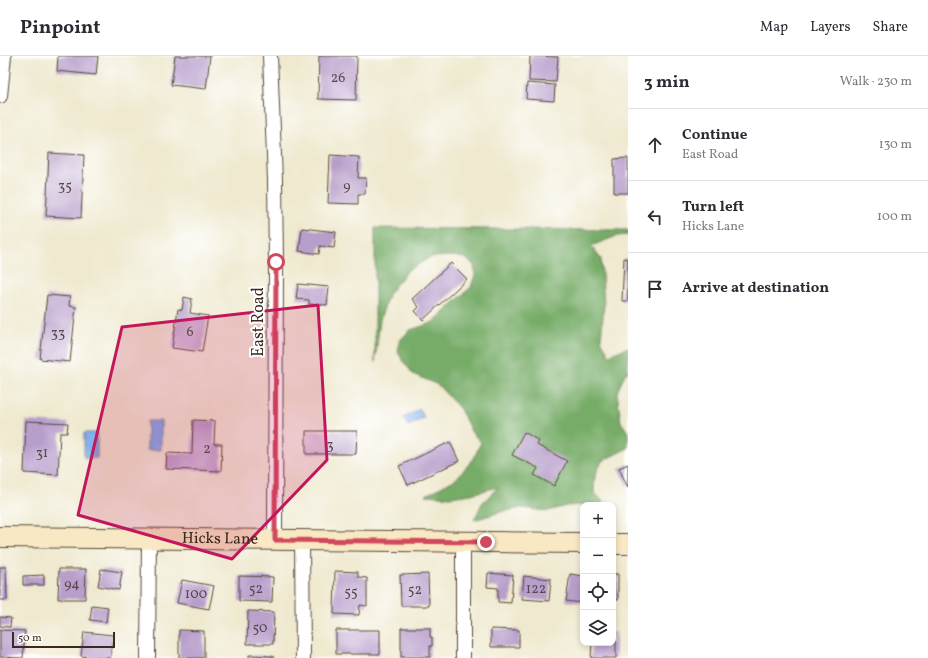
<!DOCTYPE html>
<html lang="en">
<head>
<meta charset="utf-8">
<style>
  :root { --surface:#fff; --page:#f7f7f7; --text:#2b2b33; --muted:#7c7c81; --line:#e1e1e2 }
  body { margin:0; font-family:Vollkorn,serif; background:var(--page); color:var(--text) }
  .controls { position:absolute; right:12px; bottom:12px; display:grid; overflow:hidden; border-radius:8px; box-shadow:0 2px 6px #0003 }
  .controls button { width:36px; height:36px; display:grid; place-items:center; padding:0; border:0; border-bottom:1px solid var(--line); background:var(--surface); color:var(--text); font:20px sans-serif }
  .scale { position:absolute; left:12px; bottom:10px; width:103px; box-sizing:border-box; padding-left:4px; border:2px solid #3b2a1e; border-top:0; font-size:11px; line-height:14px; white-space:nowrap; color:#3b2a1e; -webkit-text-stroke:3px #fff; paint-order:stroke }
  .stop { position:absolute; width:12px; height:12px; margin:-9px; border:3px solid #d1495b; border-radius:50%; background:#fff }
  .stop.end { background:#d1495b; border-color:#fff; box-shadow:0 1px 4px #0008 }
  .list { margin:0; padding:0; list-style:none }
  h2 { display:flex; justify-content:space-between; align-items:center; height:52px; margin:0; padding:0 16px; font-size:17px }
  h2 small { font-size:13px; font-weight:400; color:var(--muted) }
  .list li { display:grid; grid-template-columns:26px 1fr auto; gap:12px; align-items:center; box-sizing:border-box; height:72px; padding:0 16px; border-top:1px solid var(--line) }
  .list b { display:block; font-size:15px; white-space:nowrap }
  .list p { margin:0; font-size:13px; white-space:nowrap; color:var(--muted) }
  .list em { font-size:13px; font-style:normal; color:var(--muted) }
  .icon { flex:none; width:22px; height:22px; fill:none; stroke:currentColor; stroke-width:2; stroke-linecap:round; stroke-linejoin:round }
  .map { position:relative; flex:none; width:628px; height:602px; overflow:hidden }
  header { display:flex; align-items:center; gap:24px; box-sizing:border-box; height:56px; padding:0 20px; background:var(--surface); border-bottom:1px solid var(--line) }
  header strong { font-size:19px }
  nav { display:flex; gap:22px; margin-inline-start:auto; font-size:14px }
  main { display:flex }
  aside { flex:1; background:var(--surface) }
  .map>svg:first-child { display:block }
</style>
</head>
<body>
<header>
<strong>Pinpoint</strong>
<nav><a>Map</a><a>Layers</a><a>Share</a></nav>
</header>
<main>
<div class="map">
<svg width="628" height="602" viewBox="0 0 628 602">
  <rect width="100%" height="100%" fill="#fff"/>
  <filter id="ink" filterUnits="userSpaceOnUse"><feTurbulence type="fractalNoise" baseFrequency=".025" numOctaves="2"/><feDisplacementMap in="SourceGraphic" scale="8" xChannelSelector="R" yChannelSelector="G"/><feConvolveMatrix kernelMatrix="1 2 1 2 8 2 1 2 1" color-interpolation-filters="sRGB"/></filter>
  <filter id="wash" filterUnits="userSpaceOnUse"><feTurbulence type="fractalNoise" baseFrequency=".012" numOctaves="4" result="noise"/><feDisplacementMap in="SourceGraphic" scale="16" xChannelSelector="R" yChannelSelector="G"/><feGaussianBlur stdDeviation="0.9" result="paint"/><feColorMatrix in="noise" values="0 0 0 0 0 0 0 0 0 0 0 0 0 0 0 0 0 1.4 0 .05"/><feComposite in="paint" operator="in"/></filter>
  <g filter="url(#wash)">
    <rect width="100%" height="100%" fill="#efe9cf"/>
    <!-- forest -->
    <path fill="#77ac68" stroke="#596b43" d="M 375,172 L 628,174 L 628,179 L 617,180 L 591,190 L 601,203 L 604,249 L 601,283 L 609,299 L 628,291 L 628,317 L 626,316 L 617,336 L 621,366 L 628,376 L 628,392 L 602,405 L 595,420 L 594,436 L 605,448 L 566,450 L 548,455 L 522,452 L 504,455 L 474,464 L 482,447 L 498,431 L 471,438 L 450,441 L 426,439 L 456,423 L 474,402 L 481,386 L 472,377 L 460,353 L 438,329 L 413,318 L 403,305 L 398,296 L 400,284 L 410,274 L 432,267 L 471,231 L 475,219 L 474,209 L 465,202 L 454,200 L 431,201 L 408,214 L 389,237 L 380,264 L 375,306 Z"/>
    <!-- water -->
    <path fill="#81b0ec" stroke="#5e6d85" d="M 420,353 L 424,362 L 408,370 L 403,362 Z
      M 147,365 L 161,365 L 161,394 L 147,394 Z
      M 84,377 L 97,377 L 97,402 L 84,402 Z"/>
    <g id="blocks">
      <!-- building -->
      <path fill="#b79ecb" d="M 58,0 L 98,0 L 96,19 L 57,15 Z
        M 175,0 L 210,0 L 206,33 L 171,29 Z
        M 319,0 L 357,0 L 356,44 L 318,43 Z
        M 530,0 L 558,1 L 556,26 L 529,25 Z
        M 527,27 L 555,29 L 554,45 L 526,43 Z
        M 49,97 L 84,99 L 81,162 L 46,160 Z
        M 330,99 L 359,101 L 358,122 L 366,122 L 365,138 L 358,138 L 358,148 L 328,147 Z
        M 628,102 L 628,137 L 614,137 L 614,103 Z
        M 302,172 L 336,176 L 334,192 L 320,190 L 319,198 L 299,195 Z
        M 624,202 L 628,203 L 628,245 L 622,245 Z
        M 451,207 L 467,223 L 423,264 L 415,255 L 419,251 L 412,243 Z
        M 298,228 L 329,231 L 327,249 L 309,248 L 309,244 L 296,243 Z
        M 47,239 L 70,241 L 69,250 L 76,251 L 70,306 L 40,303 Z
        M 184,241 L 192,243 L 190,257 L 208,260 L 202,296 L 172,292 L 178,253 L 182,254 Z
        M 193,364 L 215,365 L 214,388 L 222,388 L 221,415 L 166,413 L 167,397 L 192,398 Z
        M 26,365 L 68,367 L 67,377 L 60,377 L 58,419 L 24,417 Z
        M 306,375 L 357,375 L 356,398 L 306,398 Z
        M 524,376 L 539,385 L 537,389 L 567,405 L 554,430 L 534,419 L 538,412 L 512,399 Z
        M 450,386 L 459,405 L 408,429 L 399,410 Z
        M 628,408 L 628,432 L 619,412 Z
        M 0,511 L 6,511 L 7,544 L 0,544 Z
        M 59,513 L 86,513 L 85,543 L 58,543 Z
        M 101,513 L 122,516 L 119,534 L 98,530 Z
        M 335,515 L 358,516 L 358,521 L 367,522 L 367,550 L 360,549 L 359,559 L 334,558 Z
        M 488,517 L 513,519 L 511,547 L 498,546 L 498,532 L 487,531 Z
        M 428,518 L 429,550 L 401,550 L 400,519 Z
        M 570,518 L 583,520 L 583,547 L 566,545 Z
        M 613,518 L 618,518 L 618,544 L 613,544 Z
        M 44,519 L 44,529 L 23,529 L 23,520 Z
        M 239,520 L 273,521 L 272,546 L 239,545 Z
        M 524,520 L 551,523 L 549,545 L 522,543 Z
        M 182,524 L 214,530 L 209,553 L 177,547 Z
        M 92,549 L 108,551 L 106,566 L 90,564 Z
        M 248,555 L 274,556 L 273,588 L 247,588 Z
        M 0,561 L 11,562 L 10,571 L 0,570 Z
        M 401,572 L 430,572 L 430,581 L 432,581 L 432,590 L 430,590 L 430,601 L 401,601 Z
        M 491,573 L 519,574 L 519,591 L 491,591 Z
        M 0,574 L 25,575 L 23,602 L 0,601 Z
        M 179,574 L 204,575 L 204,602 L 179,602 Z
        M 336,574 L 380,574 L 380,598 L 336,598 Z
        M 84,576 L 113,579 L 110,602 L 99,602 L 81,600 Z
        M 613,576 L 616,576 L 616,602 L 591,602 L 592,587 L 613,587 Z
        M 249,599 L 273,600 L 273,602 L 249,602 Z"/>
    </g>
  </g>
  <g filter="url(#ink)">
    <use href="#blocks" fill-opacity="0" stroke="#564739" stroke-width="1"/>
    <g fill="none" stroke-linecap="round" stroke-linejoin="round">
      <!-- street casing -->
      <g stroke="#564739" stroke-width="16">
        <path id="street" d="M 270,0 L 275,124 L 276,206 L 275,484
          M 0,40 L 4,0
          M 302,484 L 303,602
          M 463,486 L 463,602
          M 148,602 L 149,483"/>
      </g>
      <!-- secondary casing -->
      <g stroke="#564739" stroke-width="22">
        <g id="secondary">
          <path id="s1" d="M 0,481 L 583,487"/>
          <path d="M 613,488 L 628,488"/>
        </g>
      </g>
      <!-- street -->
      <use href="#street" stroke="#fff" stroke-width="14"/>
      <!-- secondary -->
      <use href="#secondary" stroke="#f8e8c3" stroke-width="20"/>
    </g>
  </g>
  <g fill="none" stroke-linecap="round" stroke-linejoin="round" filter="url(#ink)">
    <!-- route -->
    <path stroke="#d1495b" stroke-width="5" d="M 276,206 L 275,484 L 486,486"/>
  </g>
  <!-- marked area -->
  <path fill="#c2185b" fill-opacity="0.2" stroke="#c2185b" stroke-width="3" stroke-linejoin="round" d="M 318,249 L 327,404 L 232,503 L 78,459 L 122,271 Z"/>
  <g text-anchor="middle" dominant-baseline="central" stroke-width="4" stroke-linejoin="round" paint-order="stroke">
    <!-- number labels -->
    <g font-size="14" fill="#5a4749">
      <text x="338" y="22">26</text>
      <text x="65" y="130">35</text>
      <text x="347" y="130">9</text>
      <text x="190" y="276">6</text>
      <text x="58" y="277">33</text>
      <text x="330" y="389">3</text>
      <text x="207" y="393">2</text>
      <text x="42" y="397">31</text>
      <text x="72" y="528">94</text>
      <text x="256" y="533">52</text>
      <text x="536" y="533">122</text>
      <text x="415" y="534">52</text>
      <text x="351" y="536">55</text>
      <text x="196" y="538">100</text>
      <text x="260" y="572">50</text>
    </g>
    <!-- street labels -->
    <g font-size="16" fill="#3b2a1e" stroke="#fff">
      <text transform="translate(259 266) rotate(-90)">East Road</text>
      <text stroke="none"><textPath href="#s1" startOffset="220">Hicks Lane</textPath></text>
    </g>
  </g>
</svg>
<div class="controls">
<button>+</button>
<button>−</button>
<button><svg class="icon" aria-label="locate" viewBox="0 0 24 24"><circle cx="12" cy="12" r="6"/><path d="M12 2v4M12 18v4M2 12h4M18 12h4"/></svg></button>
<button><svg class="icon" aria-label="layers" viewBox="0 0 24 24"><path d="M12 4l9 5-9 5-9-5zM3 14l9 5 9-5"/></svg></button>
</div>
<div class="scale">50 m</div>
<div class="stop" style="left:276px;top:206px"></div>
<div class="stop end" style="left:486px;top:486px"></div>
</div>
<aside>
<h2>3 min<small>Walk · 230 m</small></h2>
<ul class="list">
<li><svg class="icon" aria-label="ahead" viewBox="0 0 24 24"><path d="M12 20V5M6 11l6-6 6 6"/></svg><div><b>Continue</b><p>East Road</p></div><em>130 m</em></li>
<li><svg class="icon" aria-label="left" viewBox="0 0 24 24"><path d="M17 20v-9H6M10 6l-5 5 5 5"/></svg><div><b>Turn left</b><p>Hicks Lane</p></div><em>100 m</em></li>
<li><svg class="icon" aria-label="arrive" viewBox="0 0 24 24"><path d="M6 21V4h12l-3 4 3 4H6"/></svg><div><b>Arrive at destination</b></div></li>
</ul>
</aside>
</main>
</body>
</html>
